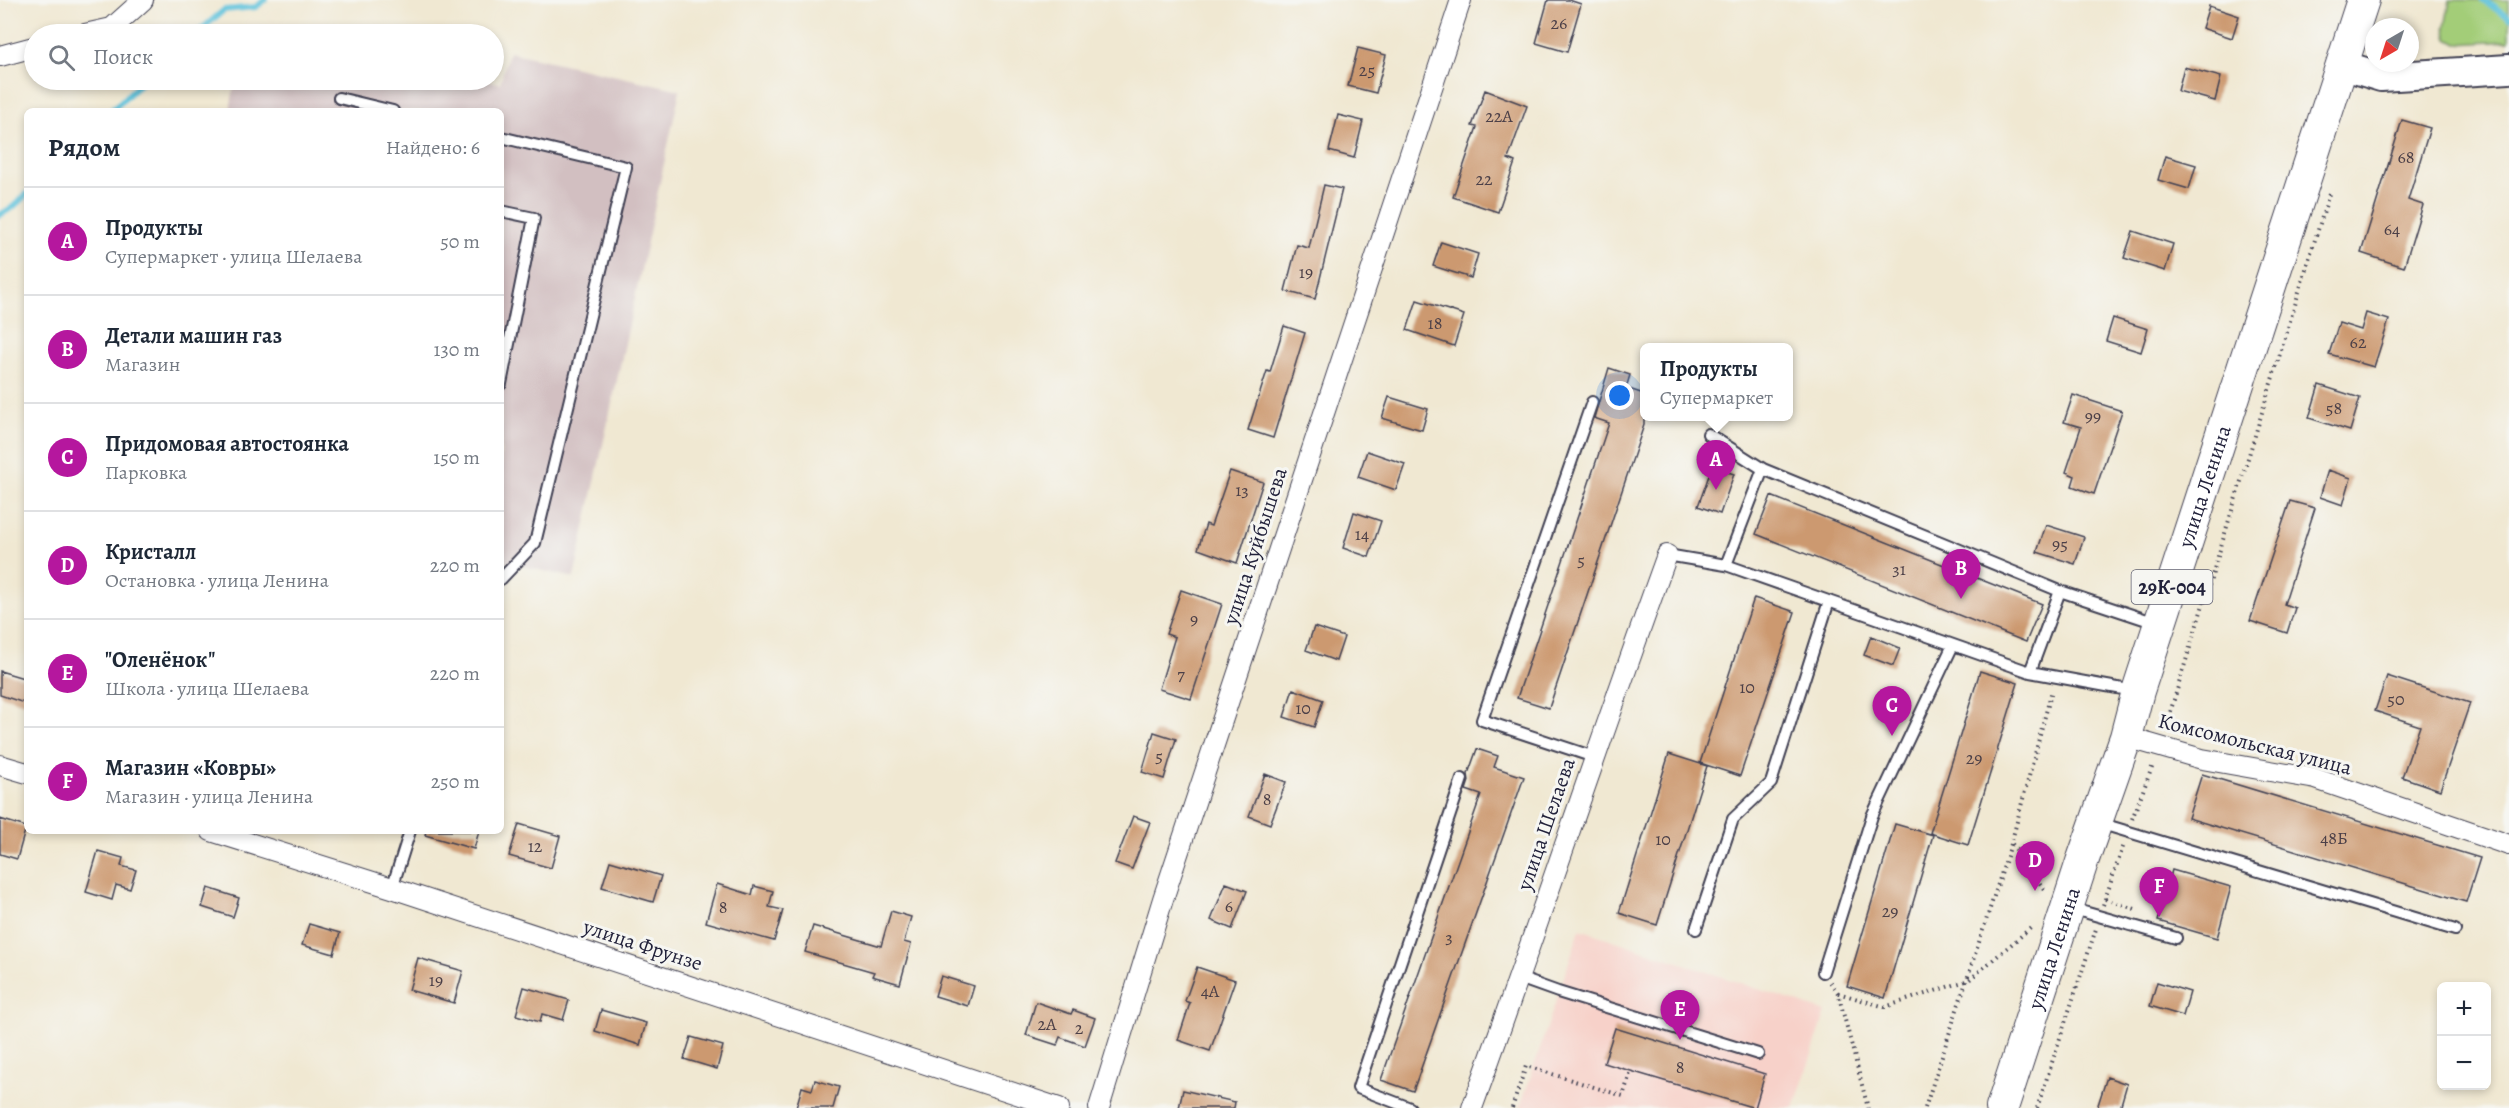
<!DOCTYPE html>
<html lang="ru">
<head>
<meta charset="utf-8">
<style>
  :root { --surface:#fff; --page:#f2f2f3; --text:#1f2937; --muted:#747a83; --line:#e0e1e3; --accent:#b5179e }
  body { margin:0; font-family:Alegreya,serif; background:var(--page); color:var(--text) }
  .controls { position:absolute; right:18px; bottom:18px; display:grid; overflow:hidden; border-radius:9px; box-shadow:0 3px 9px #0003 }
  .controls button { width:54px; height:54px; display:grid; place-items:center; padding:0; border:0; border-bottom:2px solid var(--line); background:var(--surface); color:var(--text); font:30px sans-serif }
  .compass { position:absolute; left:2365px; top:18px; width:54px; height:54px; border-radius:50%; background:var(--surface); box-shadow:0 3px 9px #0003; rotate:219deg }
  .you { position:absolute; left:1620px; top:396px; width:21px; height:21px; margin:-15px; border:4px solid #fff; border-radius:50%; background:#1a73e8; box-shadow:0 0 0 9px #1a73e833 }
  .badge { display:grid; place-items:center; width:39px; height:39px; border-radius:50%; background:var(--accent); color:#fff; font-size:20px; font-weight:700 }
  .pin { position:absolute; translate:-50% -50px; filter:drop-shadow(0 2px 3px #0008) }
  .pin::after { content:''; position:absolute; top:32px; width:21px; height:18px; background:inherit; clip-path:polygon(0 0,100% 0,50% 100%) }
  .popup { position:absolute; left:1640px; top:343px; width:153px; height:78px; box-sizing:border-box; display:grid; place-content:center; border-radius:9px; background:var(--surface); filter:drop-shadow(0 2px 4px #0005); font-size:20px; white-space:nowrap; color:var(--muted) }
  .popup b { font-size:22px; color:var(--text) }
  .popup::after { content:''; position:absolute; left:50%; top:100%; margin-left:-12px; border:12px solid transparent; border-top-color:var(--surface) }
  .list { margin:0; padding:0; list-style:none }
  h2 { display:flex; justify-content:space-between; align-items:center; height:78px; margin:0; padding:0 24px; font-size:26px }
  h2 small { font-size:20px; font-weight:400; color:var(--muted) }
  .list li { display:grid; grid-template-columns:39px 1fr auto; gap:18px; align-items:center; box-sizing:border-box; height:108px; padding:0 24px; border-top:2px solid var(--line) }
  .list b { display:block; font-size:22px; white-space:nowrap }
  .list p { margin:0; font-size:20px; white-space:nowrap; color:var(--muted) }
  .list em { font-size:20px; font-style:normal; color:var(--muted) }
  .icon { flex:none; width:33px; height:33px; fill:none; stroke:currentColor; stroke-width:2; stroke-linecap:round; stroke-linejoin:round }
  .map { position:relative; flex:none; width:2509px; height:1108px; overflow:hidden }
  .search { position:absolute; background:var(--surface); box-shadow:0 3px 9px #0003; left:24px; top:24px; width:480px; height:66px; display:flex; align-items:center; gap:15px; box-sizing:border-box; padding:0 21px; border-radius:33px; color:var(--muted); font-size:22px }
  .panel { position:absolute; background:var(--surface); box-shadow:0 3px 9px #0003; left:24px; top:108px; width:480px; height:726px; border-radius:9px }
  .map>svg:first-child { display:block }
</style>
</head>
<body>
<div class="map">
<svg width="2509" height="1108" viewBox="0 0 2509 1108">
  <rect width="100%" height="100%" fill="#f6f6f2"/>
  <filter id="ink" filterUnits="userSpaceOnUse"><feTurbulence type="fractalNoise" baseFrequency=".0167" numOctaves="2"/><feDisplacementMap in="SourceGraphic" scale="12" xChannelSelector="R" yChannelSelector="G"/><feConvolveMatrix kernelMatrix="1 2 1 2 8 2 1 2 1" color-interpolation-filters="sRGB"/></filter>
  <filter id="wash" filterUnits="userSpaceOnUse"><feTurbulence type="fractalNoise" baseFrequency=".008" numOctaves="4" result="noise"/><feDisplacementMap in="SourceGraphic" scale="24" xChannelSelector="R" yChannelSelector="G"/><feGaussianBlur stdDeviation="1.35" result="paint"/><feColorMatrix in="noise" values="0 0 0 0 0 0 0 0 0 0 0 0 0 0 0 0 0 1.4 0 .05"/><feComposite in="paint" operator="in"/></filter>
  <g filter="url(#wash)">
    <rect width="100%" height="100%" fill="#f0e8d2"/>
    <!-- built -->
    <path fill="#f7d1c9" d="M 1580,929 L 1826,1012 L 1794,1108 L 1520,1108 Z"/>
    <!-- industrial -->
    <path fill="#d2bfc1" d="M 509,52 L 680,90 L 574,578 L 501,561 L 501,111 L 230,111 L 235,80 L 481,80 L 500,83 Z"/>
    <!-- green -->
    <path fill="#a3cd78" stroke="#62785a" stroke-width="1.5" d="M 2450,0 L 2509,0 L 2509,41 L 2457,44 L 2448,39 L 2445,27 Z"/>
    <g fill="none" stroke-linecap="round" stroke-linejoin="round">
      <!-- stream -->
      <path stroke="#5dc2db" stroke-width="6" d="M 2483,0 L 2509,18
        M 196,34 L 224,10 L 256,7 L 265,0
        M 111,111 L 144,80
        M 0,215 L 13,207 L 27,194"/>
    </g>
    <g id="blocks">
      <!-- building -->
      <path fill="#cc9970" d="M 1548,0 L 1569,0 L 1581,4 L 1567,52 L 1536,43 Z
        M 2209,6 L 2239,16 L 2232,38 L 2202,28 Z
        M 1358,48 L 1386,55 L 1376,93 L 1348,86 Z
        M 2184,67 L 2221,77 L 2215,101 L 2178,91 Z
        M 1485,90 L 1527,106 L 1508,159 L 1515,162 L 1498,212 L 1453,197 L 1477,127 L 1472,126 Z
        M 1338,115 L 1363,121 L 1354,158 L 1329,151 Z
        M 2402,120 L 2430,128 L 2408,200 L 2423,205 L 2404,267 L 2361,253 Z
        M 2165,156 L 2196,165 L 2189,189 L 2158,180 Z
        M 1324,185 L 1342,189 L 1315,299 L 1285,291 L 1297,245 L 1309,248 Z
        M 2133,231 L 2173,244 L 2165,271 L 2124,258 Z
        M 1441,242 L 1478,254 L 1471,278 L 1433,266 Z
        M 1417,300 L 1464,315 L 1454,346 L 1407,330 Z
        M 2366,313 L 2389,320 L 2374,367 L 2329,354 L 2339,323 L 2361,330 Z
        M 2113,318 L 2148,329 L 2141,352 L 2106,341 Z
        M 1284,326 L 1305,333 L 1273,438 L 1248,430 L 1267,371 L 1270,372 Z
        M 1609,368 L 1630,375 L 1626,388 L 1644,394 L 1644,425 L 1549,708 L 1517,698 L 1609,423 L 1594,418 Z
        M 2319,385 L 2360,398 L 2350,431 L 2309,418 Z
        M 2073,395 L 2122,411 L 2094,494 L 2072,486 L 2075,476 L 2066,472 L 2081,427 L 2064,422 Z
        M 1389,397 L 1428,409 L 1422,430 L 1382,418 Z
        M 1367,451 L 1405,464 L 1396,490 L 1358,477 Z
        M 1712,467 L 1734,474 L 1720,514 L 1698,506 Z
        M 2328,470 L 2351,478 L 2343,505 L 2320,497 Z
        M 1230,471 L 1263,482 L 1237,563 L 1198,549 L 1206,524 L 1211,526 Z
        M 1771,496 L 2042,604 L 2026,642 L 1756,534 Z
        M 2290,501 L 2315,508 L 2284,604 L 2295,608 L 2287,633 L 2250,621 Z
        M 1354,512 L 1381,521 L 1369,557 L 1343,548 Z
        M 2046,525 L 2084,537 L 2075,564 L 2037,552 Z
        M 1181,590 L 1222,604 L 1191,699 L 1159,689 L 1175,637 L 1166,634 Z
        M 1754,598 L 1795,612 L 1740,776 L 1700,763 Z
        M 1314,627 L 1344,637 L 1336,661 L 1306,650 Z
        M 1871,636 L 1900,648 L 1893,666 L 1864,655 Z
        M 0,671 L 27,679 L 27,704 L 0,695 Z
        M 1980,671 L 2018,683 L 1968,845 L 1930,833 Z
        M 2387,676 L 2470,703 L 2440,790 L 2402,777 L 2420,726 L 2375,711 Z
        M 1293,689 L 1323,700 L 1314,727 L 1284,717 Z
        M 1154,732 L 1176,739 L 1164,779 L 1142,772 Z
        M 1477,749 L 1498,756 L 1494,767 L 1524,777 L 1413,1091 L 1381,1080 L 1481,795 L 1466,790 L 1469,781 L 1468,774 Z
        M 1669,754 L 1707,766 L 1657,925 L 1619,913 Z
        M 1265,774 L 1286,782 L 1270,824 L 1249,816 Z
        M 2202,774 L 2480,858 L 2466,902 L 2188,818 Z
        M 1133,816 L 1150,822 L 1132,869 L 1115,863 Z
        M 0,819 L 26,827 L 17,859 L 0,854 Z
        M 519,824 L 560,836 L 551,868 L 509,856 Z
        M 1895,824 L 1933,835 L 1885,998 L 1847,986 Z
        M 426,831 L 479,831 L 474,849 L 425,835 Z
        M 98,851 L 123,858 L 121,866 L 136,870 L 130,889 L 116,885 L 112,900 L 86,892 Z
        M 610,861 L 661,876 L 653,902 L 602,887 Z
        M 2172,870 L 2231,887 L 2217,938 L 2158,921 Z
        M 1226,883 L 1247,891 L 1232,929 L 1211,920 Z
        M 717,884 L 752,895 L 754,886 L 773,891 L 769,907 L 783,910 L 774,941 L 706,922 Z
        M 208,888 L 239,898 L 233,917 L 202,907 Z
        M 891,911 L 911,917 L 904,942 L 911,944 L 900,984 L 872,976 L 874,972 L 805,952 L 813,926 L 881,946 Z
        M 309,924 L 340,933 L 334,954 L 302,945 Z
        M 418,958 L 463,971 L 454,1003 L 409,990 Z
        M 1197,967 L 1235,980 L 1210,1051 L 1178,1040 L 1190,1003 L 1185,1001 Z
        M 941,976 L 974,986 L 968,1006 L 935,996 Z
        M 2157,982 L 2190,992 L 2183,1016 L 2150,1006 Z
        M 524,987 L 569,1000 L 563,1020 L 542,1014 L 540,1022 L 516,1015 Z
        M 1036,1002 L 1071,1014 L 1073,1010 L 1095,1018 L 1085,1046 L 1060,1037 L 1057,1045 L 1026,1035 Z
        M 601,1010 L 646,1023 L 640,1045 L 595,1031 Z
        M 1615,1028 L 1765,1074 L 1755,1108 L 1604,1063 Z
        M 691,1037 L 723,1046 L 717,1069 L 684,1059 Z
        M 2107,1077 L 2127,1084 L 2120,1108 L 2097,1108 Z
        M 815,1080 L 839,1087 L 833,1108 L 796,1108 L 802,1087 L 812,1090 Z
        M 1183,1090 L 1235,1102 L 1234,1108 L 1179,1108 Z"/>
    </g>
  </g>
  <g filter="url(#ink)">
    <use href="#blocks" fill-opacity="0" stroke="#414052" stroke-width="1.5"/>
    <g fill="none" stroke-linecap="round" stroke-linejoin="round">
      <!-- lane casing -->
      <g stroke="#414052" stroke-width="14">
        <path id="lane" d="M 339,98 L 393,111
          M 501,137 L 626,167 L 535,543 L 501,579
          M 501,211 L 534,218 L 501,384
          M 1592,402 L 1482,720 L 1594,757
          M 1708,434 L 1763,469
          M 1667,555 L 1726,565 L 2030,672 L 2134,691
          M 1726,565 L 1763,469 L 2060,591 L 2156,623
          M 2030,672 L 2060,591
          M 2099,823 L 2455,930
          M 392,888 L 410,831
          M 2070,908 L 2176,938
          M 1696,929 L 1733,819 L 1771,783 L 1829,601
          M 1823,972 L 1872,816 L 1953,645
          M 1519,978 L 1558,992 L 1758,1054
          M 1410,1108 L 1358,1088 L 1462,779"/>
      </g>
      <!-- street casing -->
      <g stroke="#414052" stroke-width="22">
        <path id="street" d="M 85,34 L 112,28 L 143,0
          M 0,56 L 34,47
          M 2126,737 L 2202,759 L 2316,779 L 2509,845
          M 0,765 L 27,773
          M 211,831 L 392,888 L 1059,1108
          M 1099,1108 L 1163,899 L 1461,0
          M 1472,1108 C 1539,924 1600,739 1667,555"/>
      </g>
      <!-- secondary casing -->
      <g stroke="#414052" stroke-width="32">
        <path id="secondary" d="M 2342,65 L 2381,77 L 2509,69"/>
      </g>
      <!-- primary casing -->
      <g stroke="#414052" stroke-width="34">
        <g id="primary">
          <path id="s1" d="M 2002,1108 L 2082,862 L 2126,737 L 2138,691 L 2363,0"/>
        </g>
      </g>
      <!-- path -->
      <path stroke="#414052" stroke-width="4" stroke-dasharray="1.5 4.5" stroke-linecap="butt" d="M 2165,729 L 2329,194
        M 2132,819 L 2153,765
        M 2012,844 L 2046,892
        M 2105,899 L 2138,910
        M 2103,905 L 2124,844
        M 1830,982 L 1838,993 L 1868,1108
        M 1838,993 L 1885,1007 L 1969,980 L 2033,926
        M 1512,1108 L 1526,1066 L 1623,1096 L 1631,1071
        M 1925,1108 L 2011,844 L 2052,690
        M 2037,1108 L 2096,929"/>
      <!-- lane -->
      <use href="#lane" stroke="#fff" stroke-width="10"/>
      <!-- street -->
      <use href="#street" stroke="#fff" stroke-width="20"/>
      <!-- secondary -->
      <use href="#secondary" stroke="#fff" stroke-width="28"/>
      <!-- primary -->
      <use href="#primary" stroke="#fff" stroke-width="32"/>
    </g>
  </g>
  <g text-anchor="middle" dominant-baseline="central" stroke-width="6" stroke-linejoin="round" paint-order="stroke">
    <!-- number labels -->
    <g font-size="18" fill="#4c4048">
      <text x="1559" y="23">26</text>
      <text x="1367" y="70">25</text>
      <text x="1499" y="116">22А</text>
      <text x="2406" y="157">68</text>
      <text x="1484" y="179">22</text>
      <text x="2392" y="229">64</text>
      <text x="1306" y="272">19</text>
      <text x="1435" y="323">18</text>
      <text x="2358" y="342">62</text>
      <text x="2334" y="408">58</text>
      <text x="2093" y="416">99</text>
      <text x="1242" y="490">13</text>
      <text x="1362" y="534">14</text>
      <text x="2060" y="544">95</text>
      <text x="1581" y="560">5</text>
      <text x="1899" y="569">31</text>
      <text x="1194" y="619">9</text>
      <text x="1181" y="674">7</text>
      <text x="1747" y="687">10</text>
      <text x="2396" y="699">50</text>
      <text x="1303" y="708">10</text>
      <text x="1159" y="756">5</text>
      <text x="1974" y="758">29</text>
      <text x="1267" y="799">8</text>
      <text x="2334" y="838">48Б</text>
      <text x="1663" y="839">10</text>
      <text x="535" y="846">12</text>
      <text x="1229" y="906">6</text>
      <text x="723" y="907">8</text>
      <text x="1890" y="911">29</text>
      <text x="1449" y="937">3</text>
      <text x="436" y="980">19</text>
      <text x="1210" y="991">4А</text>
      <text x="1047" y="1024">2А</text>
      <text x="1079" y="1028">2</text>
      <text x="1680" y="1067">8</text>
    </g>
    <!-- shield labels -->
    <rect fill="#f6f6f2" stroke="#626272" stroke-width="1.5" x="2131.5" y="570" width="81" height="34" rx="4.5"/>
    <g font-size="20" font-weight="bold" fill="#22223b">
      <text x="2172" y="587">29К-004</text>
    </g>
    <!-- street labels -->
    <g font-size="21" fill="#22223b" stroke="#f6f6f2">
      <text stroke="none"><textPath href="#s1" startOffset="654">улица Ленина</textPath></text>
      <text transform="translate(1255 546) rotate(-72)">улица Куйбышева</text>
      <text transform="translate(2255 744) rotate(14)">Комсомольская улица</text>
      <text transform="translate(1546 824) rotate(-71)">улица Шелаева</text>
      <text transform="translate(643 945) rotate(18)">улица Фрунзе</text>
      <text stroke="none"><textPath href="#s1" startOffset="168">улица Ленина</textPath></text>
    </g>
  </g>
</svg>
<div class="controls">
<button>+</button>
<button>−</button>
</div>
<svg class="compass" viewBox="-18 -18 36 36"><path d="M0-13l5 13h-10z" fill="#e53935"/><path d="M0 13l5-13h-10z" fill="#747a83"/></svg>
<div class="you"></div>
<div class="pin badge" style="left:1716px;top:490px">A</div>
<div class="popup"><b>Продукты</b>Супермаркет</div>
<div class="pin badge" style="left:1961px;top:599px">B</div>
<div class="pin badge" style="left:1892px;top:736px">C</div>
<div class="pin badge" style="left:2035px;top:891px">D</div>
<div class="pin badge" style="left:1680px;top:1040px">E</div>
<div class="pin badge" style="left:2159px;top:917px">F</div>
<div class="search"><svg class="icon" aria-label="search" viewBox="0 0 24 24"><circle cx="10" cy="10" r="6"/><path d="M15 15l6 6"/></svg>Поиск</div>
<section class="panel">
<h2>Рядом<small>Найдено: 6</small></h2>
<ul class="list">
<li><span class="badge">A</span><div><b>Продукты</b><p>Супермаркет · улица Шелаева</p></div><em>50 m</em></li>
<li><span class="badge">B</span><div><b>Детали машин газ</b><p>Магазин</p></div><em>130 m</em></li>
<li><span class="badge">C</span><div><b>Придомовая автостоянка</b><p>Парковка</p></div><em>150 m</em></li>
<li><span class="badge">D</span><div><b>Кристалл</b><p>Остановка · улица Ленина</p></div><em>220 m</em></li>
<li><span class="badge">E</span><div><b>&quot;Оленёнок&quot;</b><p>Школа · улица Шелаева</p></div><em>220 m</em></li>
<li><span class="badge">F</span><div><b>Магазин «Ковры»</b><p>Магазин · улица Ленина</p></div><em>250 m</em></li>
</ul>
</section>
</div>
</body>
</html>
